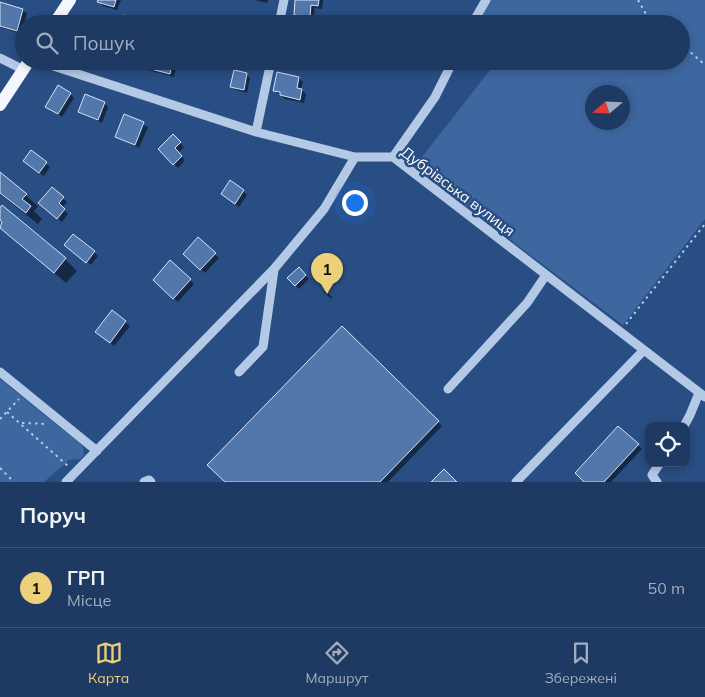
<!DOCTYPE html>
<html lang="uk">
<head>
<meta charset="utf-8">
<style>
  :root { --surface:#1f3a62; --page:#274168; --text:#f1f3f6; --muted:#a1adbe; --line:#3c5477; --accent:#edd07a }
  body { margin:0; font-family:Mulish,sans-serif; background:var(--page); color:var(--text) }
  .controls { position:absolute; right:15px; bottom:15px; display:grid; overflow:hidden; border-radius:10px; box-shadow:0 2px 8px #0003 }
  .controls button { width:45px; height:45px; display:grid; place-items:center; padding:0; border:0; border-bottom:1px solid var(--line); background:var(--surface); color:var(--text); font:25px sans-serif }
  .compass { position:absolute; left:585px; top:85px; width:45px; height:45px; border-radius:50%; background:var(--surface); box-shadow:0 2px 8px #0003; rotate:251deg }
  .you { position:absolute; left:354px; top:202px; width:18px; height:18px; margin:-12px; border:4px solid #fff; border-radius:50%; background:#1a73e8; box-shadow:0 0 0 8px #1a73e833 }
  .badge { display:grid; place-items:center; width:32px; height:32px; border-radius:50%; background:var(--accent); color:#111; font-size:16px; font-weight:700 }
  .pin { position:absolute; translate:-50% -41px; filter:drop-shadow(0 1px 2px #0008) }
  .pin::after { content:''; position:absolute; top:26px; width:18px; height:15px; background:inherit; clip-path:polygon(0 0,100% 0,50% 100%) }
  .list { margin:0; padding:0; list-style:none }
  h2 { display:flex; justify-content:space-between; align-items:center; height:65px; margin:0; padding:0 20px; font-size:21px }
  h2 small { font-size:16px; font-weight:400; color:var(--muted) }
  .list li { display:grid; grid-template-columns:32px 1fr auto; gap:15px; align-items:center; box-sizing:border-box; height:80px; padding:0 20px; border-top:1px solid var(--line) }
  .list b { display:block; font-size:19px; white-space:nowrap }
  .list p { margin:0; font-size:16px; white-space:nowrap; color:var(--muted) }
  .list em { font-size:16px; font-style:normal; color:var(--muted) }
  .icon { flex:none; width:28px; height:28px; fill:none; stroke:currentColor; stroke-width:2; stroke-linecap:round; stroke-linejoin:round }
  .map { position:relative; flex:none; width:705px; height:482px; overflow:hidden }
  .search { position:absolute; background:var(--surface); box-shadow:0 2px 8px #0003; left:15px; right:15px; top:15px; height:55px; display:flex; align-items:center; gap:12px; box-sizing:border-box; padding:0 18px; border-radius:28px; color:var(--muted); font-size:19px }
  .sheet { height:145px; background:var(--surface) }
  nav { display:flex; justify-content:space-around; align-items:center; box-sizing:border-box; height:70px; border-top:1px solid var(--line); background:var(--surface); font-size:14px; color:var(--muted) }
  nav a { display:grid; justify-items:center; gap:2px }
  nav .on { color:var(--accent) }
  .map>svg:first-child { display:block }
</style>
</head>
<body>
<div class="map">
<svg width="705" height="482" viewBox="0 0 705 482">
  <rect width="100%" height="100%" fill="#294e83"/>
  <!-- green -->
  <path fill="#3e679f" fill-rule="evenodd" d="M 486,0 L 705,0 L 705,219 L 623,325 L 414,167 L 494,65 L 491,61 L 681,61 L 681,24 L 472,24 ZM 592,92 L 622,92 L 622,122 L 592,122 Z
    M 0,379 L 83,446 L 84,455 L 80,459 L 69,460 L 44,482 L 0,482 Z"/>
  <!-- shadow -->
  <path fill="#0007" d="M 99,0 L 121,0 L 117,10 L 103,6 Z
    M 254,0 L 268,0 L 267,3 Z
    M 296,0 L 323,0 L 322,9 L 315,8 L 313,20 L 299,18 L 295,14 Z
    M 0,5 L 23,10 L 27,14 L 21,34 L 0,27 Z
    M 92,61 L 110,61 L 108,68 Z
    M 145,61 L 178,61 L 174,77 L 148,70 L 144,66 Z
    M 246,74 L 250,78 L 247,93 L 236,90 L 232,86 Z
    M 299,78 L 303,82 L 301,89 L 306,94 L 304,103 L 285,99 L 274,90 Z
    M 70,94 L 74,98 L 62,117 L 47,107 Z
    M 104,103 L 108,107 L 102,123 L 79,112 Z
    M 125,116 L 148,127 L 139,148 L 117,137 Z
    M 173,136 L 184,147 L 178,153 L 185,160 L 178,168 L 160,149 Z
    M 31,152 L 50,167 L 44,176 L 28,165 Z
    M 0,174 L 38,206 L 34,211 L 42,219 L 38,224 L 0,194 Z
    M 53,188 L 67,202 L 62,208 L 68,214 L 62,222 L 44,207 Z
    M 243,191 L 247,195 L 239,207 L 222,194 Z
    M 0,210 L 65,259 L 77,271 L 66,283 L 0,226 L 3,223 L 0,219 Z
    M 198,239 L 219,258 L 205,273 L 185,254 Z
    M 70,249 L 94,252 L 98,256 L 91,265 Z
    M 171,262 L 194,284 L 178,302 L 154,280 Z
    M 299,269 L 309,279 L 299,289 L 289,278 Z
    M 326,291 L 332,297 L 331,299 L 324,292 Z
    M 112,311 L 130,326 L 114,346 L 101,335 Z
    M 342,328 L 442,426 L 388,482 L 226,482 Z
    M 619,427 L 642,449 L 611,482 L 585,482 Z"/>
  <!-- building -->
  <path fill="#5277ab" stroke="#d6e3f5" d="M 98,0 L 116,0 L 114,7 L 97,2 Z
    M 295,0 L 319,0 L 318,6 L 311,5 L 310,17 L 294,15 Z
    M 0,2 L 23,9 L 17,31 L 0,26 Z
    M 124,15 L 142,20 L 141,24 L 122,24 Z
    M 144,61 L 173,61 L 170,74 L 143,67 Z
    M 234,70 L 247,73 L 244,90 L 230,87 Z
    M 277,72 L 299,77 L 297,88 L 302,89 L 300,100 L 280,95 L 280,92 L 273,91 Z
    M 58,85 L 71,93 L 58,114 L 45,107 Z
    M 85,94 L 105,102 L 98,120 L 78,112 Z
    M 124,114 L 144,122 L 135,145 L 115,137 Z
    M 173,134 L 181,142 L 175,148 L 182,156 L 173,165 L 158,149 Z
    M 31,150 L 47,162 L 39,173 L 23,161 Z
    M 0,172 L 27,194 L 22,199 L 31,206 L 26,213 L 0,193 Z
    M 230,180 L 244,190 L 235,204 L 221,194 Z
    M 52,187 L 64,197 L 59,203 L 65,209 L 57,219 L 38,203 Z
    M 2,205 L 66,258 L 54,273 L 0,228 L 2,222 L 0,220 L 0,208 Z
    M 73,234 L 95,251 L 86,263 L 64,245 Z
    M 198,237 L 216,253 L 200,270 L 183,254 Z
    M 170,260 L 191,279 L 173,299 L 153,280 Z
    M 299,267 L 306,275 L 295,286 L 287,278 Z
    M 112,310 L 126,321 L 110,343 L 95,332 Z
    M 342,326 L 439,421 L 380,482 L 225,482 L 207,465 Z
    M 618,426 L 639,444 L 604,482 L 584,482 L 575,473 Z
    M 444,469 L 457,482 L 431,482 Z"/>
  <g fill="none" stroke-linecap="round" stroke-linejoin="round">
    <!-- path -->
    <path stroke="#b3c9e6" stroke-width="2" stroke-dasharray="2.5 4" stroke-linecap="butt" d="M 638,0 L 646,14 L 658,24
      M 681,44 L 705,65
      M 626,324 L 705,224
      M 7,412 L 68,466
      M 0,419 L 19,399
      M 22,423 L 47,424
      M 0,468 L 14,482"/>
    <!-- minor -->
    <path stroke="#b3c9e6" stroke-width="9" d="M 279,24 L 284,0
      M 472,24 L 486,0
      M 0,58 L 24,70
      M 38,61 L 256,132 L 355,157 L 393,157 L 705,397
      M 256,132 L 271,61
      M 393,157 L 435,97 L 453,61
      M 0,372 L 97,451
      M 239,372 L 263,347 L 274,270
      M 448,389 L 527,303 L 546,275
      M 684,426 L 690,415 L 699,393
      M 66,482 L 274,269 L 324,209 L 355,157
      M 144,482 L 149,480 L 151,482
      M 516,482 L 644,350
      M 657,482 L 652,475 L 660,463"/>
    <!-- major -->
    <path stroke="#f4f7fe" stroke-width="12" d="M 54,24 L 70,0
      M 0,105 L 29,61"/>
  </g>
  <g text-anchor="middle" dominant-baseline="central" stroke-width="5" stroke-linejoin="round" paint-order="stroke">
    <!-- street labels -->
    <g font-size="15" fill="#fff" stroke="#294e83">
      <text transform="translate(458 191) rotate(37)">Дубрівська вулиця</text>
    </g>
  </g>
</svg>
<div class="controls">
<button><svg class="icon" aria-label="locate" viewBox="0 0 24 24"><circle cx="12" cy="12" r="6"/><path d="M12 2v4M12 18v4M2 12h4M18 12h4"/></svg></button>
</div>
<svg class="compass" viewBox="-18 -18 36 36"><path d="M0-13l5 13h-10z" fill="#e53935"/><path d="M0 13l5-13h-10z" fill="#a1adbe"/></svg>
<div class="you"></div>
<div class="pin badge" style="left:327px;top:294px">1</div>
<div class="search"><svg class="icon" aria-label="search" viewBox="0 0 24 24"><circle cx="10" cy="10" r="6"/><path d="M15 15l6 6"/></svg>Пошук</div>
</div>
<section class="sheet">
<h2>Поруч<small></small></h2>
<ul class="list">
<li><span class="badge">1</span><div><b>ГРП</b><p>Місце</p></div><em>50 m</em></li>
</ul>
</section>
<nav>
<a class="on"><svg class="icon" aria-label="map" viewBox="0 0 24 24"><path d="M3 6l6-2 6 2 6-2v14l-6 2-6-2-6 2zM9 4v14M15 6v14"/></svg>Карта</a>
<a><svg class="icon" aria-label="directions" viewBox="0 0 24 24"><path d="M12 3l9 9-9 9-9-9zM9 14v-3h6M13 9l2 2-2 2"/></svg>Маршрут</a>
<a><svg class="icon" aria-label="saved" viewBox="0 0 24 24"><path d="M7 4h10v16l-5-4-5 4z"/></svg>Збережені</a>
</nav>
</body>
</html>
